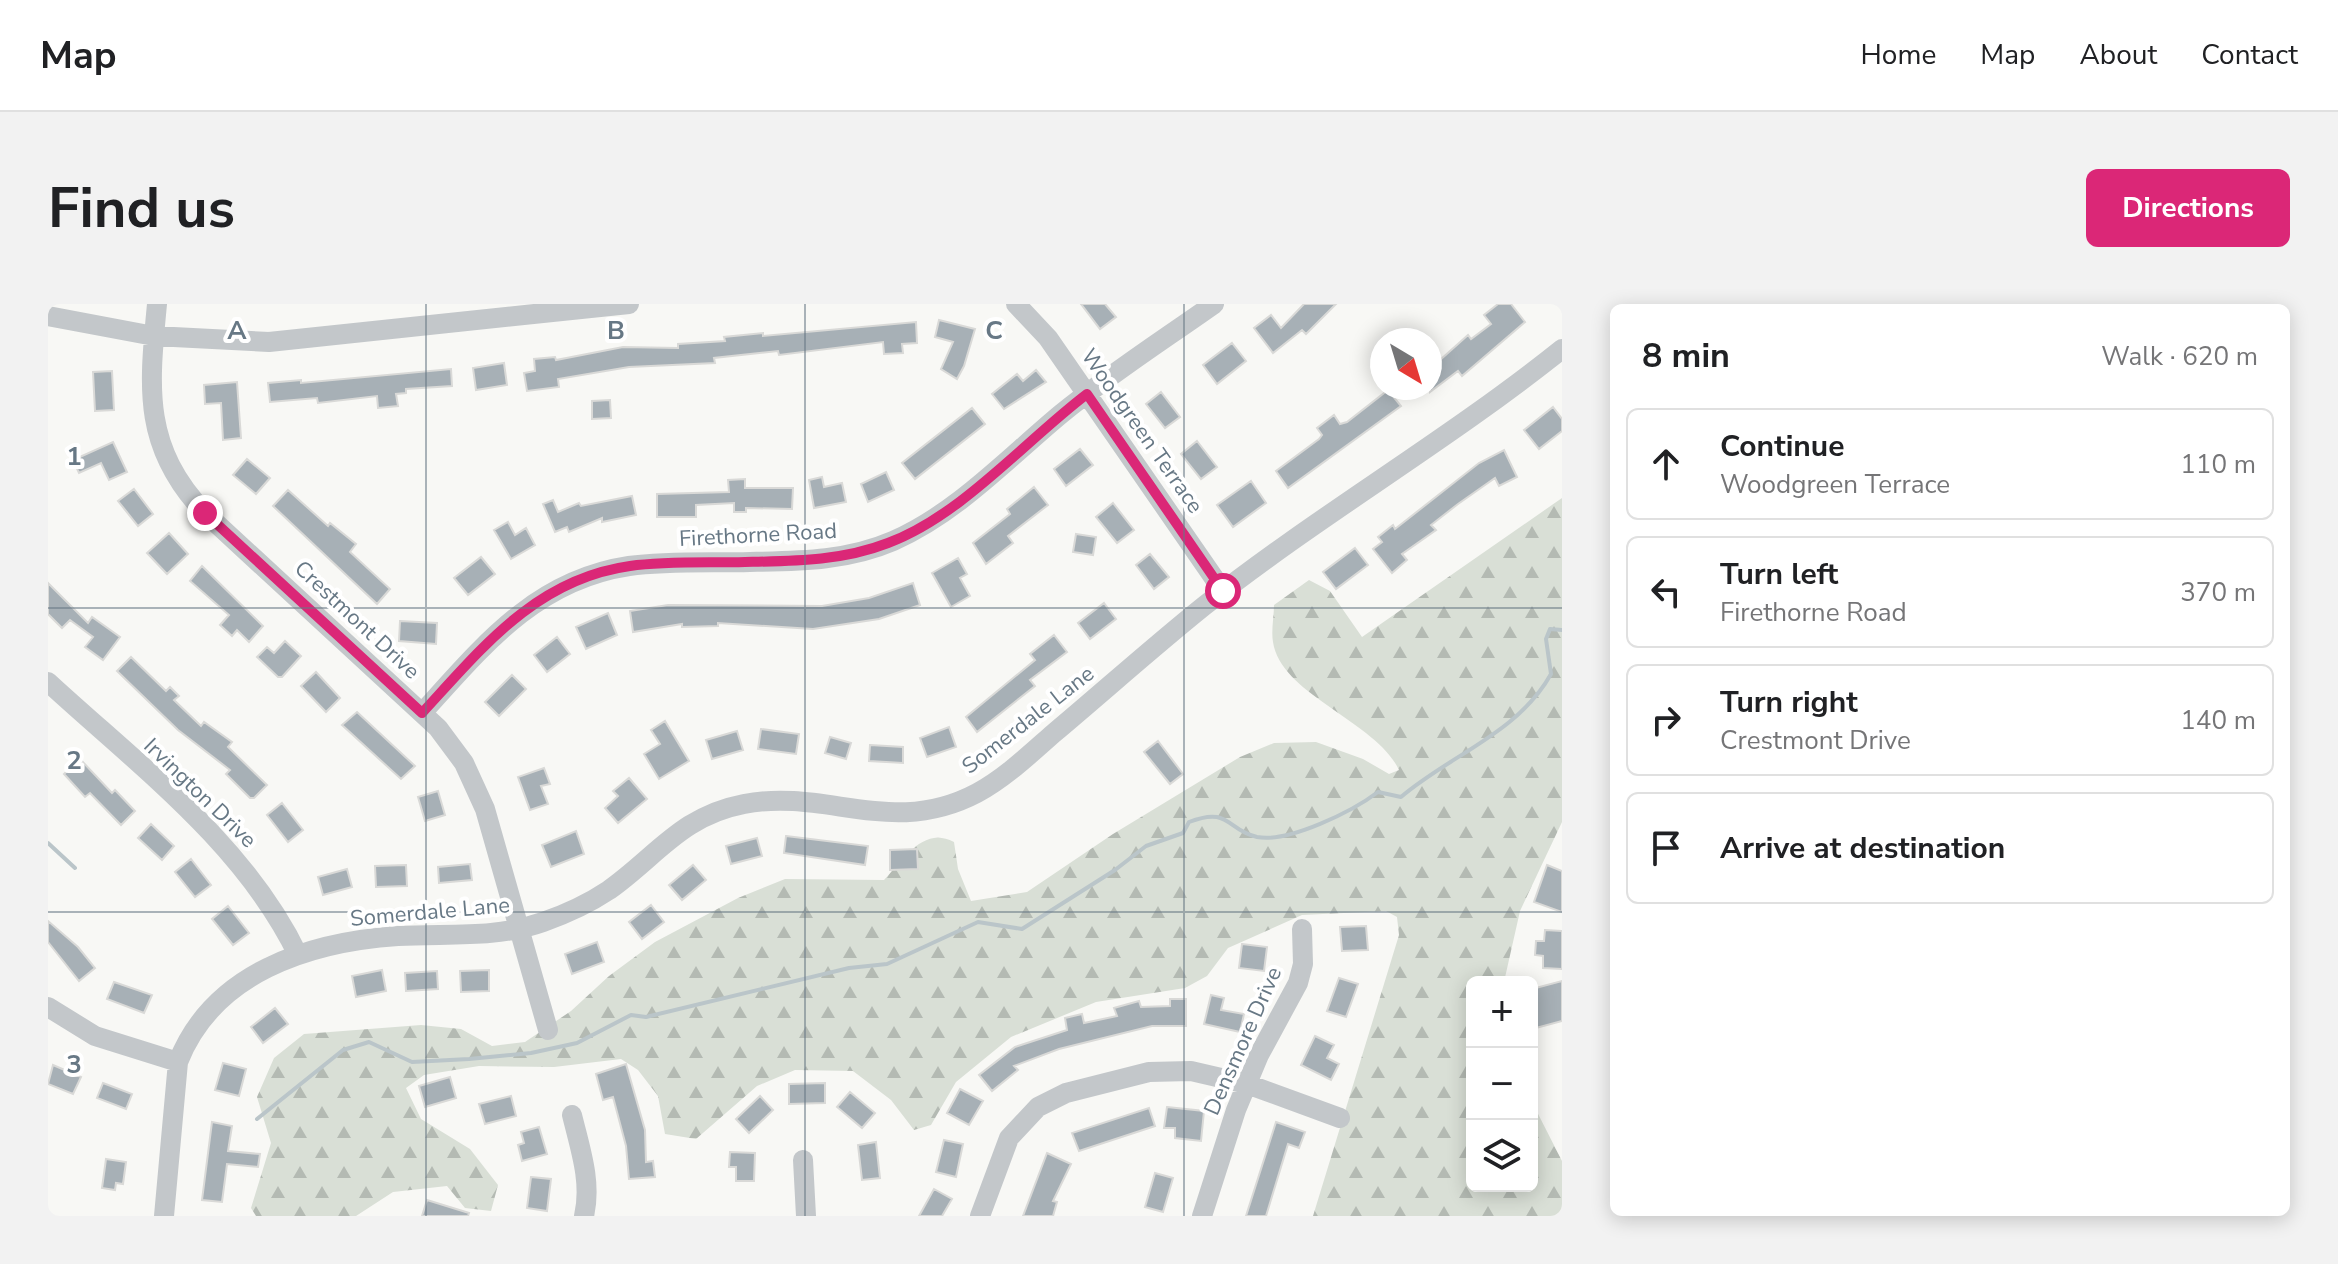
<!DOCTYPE html>
<html lang="en">
<head>
<meta charset="utf-8">
<style>
  :root { --surface:#fff; --page:#f2f2f2; --text:#202124; --muted:#757577; --line:#e0e0e0; --accent:#db2777 }
  body { margin:0; font-family:"Nunito Sans",sans-serif; background:var(--page); color:var(--text) }
  .controls { position:absolute; right:24px; bottom:24px; display:grid; overflow:hidden; border-radius:12px; box-shadow:0 4px 20px #0003 }
  .controls button { width:72px; height:72px; display:grid; place-items:center; padding:0; border:0; border-bottom:2px solid var(--line); background:var(--surface); color:var(--text); font:40px sans-serif }
  .compass { position:absolute; left:1322px; top:24px; width:72px; height:72px; border-radius:50%; background:var(--surface); box-shadow:0 4px 20px #0003; rotate:142deg }
  .stop { position:absolute; width:24px; height:24px; margin:-18px; border:6px solid #db2777; border-radius:50%; background:#fff }
  .stop.end { background:#db2777; border-color:#fff; box-shadow:0 2px 8px #0008 }
  .list { margin:0; padding:0; list-style:none }
  h2 { display:flex; justify-content:space-between; align-items:center; height:104px; margin:0; padding:0 32px; font-size:34px }
  h2 small { font-size:26px; font-weight:400; color:var(--muted) }
  .list li { display:grid; grid-template-columns:52px 1fr auto; gap:24px; align-items:center; box-sizing:border-box; height:112px; margin:0 16px 16px; padding:0 16px; border:2px solid var(--line); border-radius:12px }
  .list b { display:block; font-size:30px; white-space:nowrap }
  .list p { margin:0; font-size:26px; white-space:nowrap; color:var(--muted) }
  .list em { font-size:26px; font-style:normal; color:var(--muted) }
  .icon { flex:none; width:44px; height:44px; fill:none; stroke:currentColor; stroke-width:2; stroke-linecap:round; stroke-linejoin:round }
  .map { position:relative; flex:none; width:1514px; height:912px; overflow:hidden; border-radius:12px }
  header { display:flex; align-items:center; gap:48px; box-sizing:border-box; height:112px; padding:0 40px; background:var(--surface); border-bottom:2px solid var(--line) }
  header strong { font-size:38px }
  nav { display:flex; gap:44px; margin-inline-start:auto; font-size:28px }
  .intro { display:flex; align-items:center; justify-content:space-between; box-sizing:border-box; height:192px; padding:0 48px }
  h1 { margin:0; font-size:56px }
  .button { padding:20px 36px; border-radius:12px; background:var(--accent); color:#fff; font-size:28px; font-weight:700 }
  main { display:flex; gap:48px; padding:0 48px }
  aside { flex:1; background:var(--surface); border-radius:12px; box-shadow:0 4px 20px #0003 }
  .map>svg:first-child { display:block }
</style>
</head>
<body>
<header>
<strong>Map</strong>
<nav><a>Home</a><a>Map</a><a>About</a><a>Contact</a></nav>
</header>
<div class="intro"><h1>Find us</h1><a class="button">Directions</a></div>
<main>
<div class="map">
<svg width="1514" height="912" viewBox="0 0 1514 912">
  <defs>
    <pattern id="forest-firs" width="22" height="20" patternUnits="userSpaceOnUse" patternTransform="scale(2)"><rect width="22" height="20" fill="#d9dfd6"/><path d="M5 1l3.5 6h-7zM16 11l3.5 6h-7z" fill="#b4bab3"/></pattern>
  </defs>
  <rect width="100%" height="100%" fill="#f8f8f5"/>
  <!-- forest -->
  <path fill="url(#forest-firs)" d="M 1514,194 L 1514,518 L 1472,607 L 1456,678 L 1424,678 L 1424,882 L 1484,882 L 1484,798 L 1514,857 L 1514,912 L 1265,912 L 1351,631 L 1349,613 L 1338,607 L 1254,611 L 1180,644 L 1159,672 L 1137,684 L 1048,698 L 963,733 L 908,778 L 883,821 L 866,826 L 843,796 L 805,767 L 747,766 L 709,782 L 648,835 L 617,830 L 610,792 L 590,766 L 573,755 L 506,763 L 431,762 L 376,771 L 358,784 L 373,815 L 422,845 L 450,881 L 443,907 L 417,904 L 399,882 L 345,888 L 308,912 L 208,912 L 203,904 L 223,839 L 209,793 L 226,754 L 256,730 L 373,721 L 413,725 L 444,742 L 477,738 L 523,707 L 561,672 L 607,638 L 690,594 L 737,575 L 836,576 C 856,555 875,522 906,538 L 910,565 L 923,597 L 979,588 L 1065,530 L 1192,453 L 1226,439 L 1268,438 L 1315,455 L 1341,470 L 1351,466 C 1328,417 1233,391 1225,338 C 1223,327 1226,312 1226,301 L 1261,276 L 1282,287 L 1314,333 Z"/>
  <g fill="none" stroke-linecap="round" stroke-linejoin="round">
    <!-- stream -->
    <path stroke="#bac5c9" stroke-width="4" d="M 0,539 L 27,564
      M 209,815 L 295,746 L 321,738 L 364,758 L 421,755 L 483,749 L 529,739 L 583,711 L 598,713 L 801,664 L 839,660 L 930,618 L 974,625 L 1067,566 L 1098,542 L 1135,529 L 1141,518 C 1182,502 1178,526 1209,533 C 1241,539 1305,507 1330,488 L 1353,493 C 1402,451 1470,429 1503,370 L 1498,335 L 1502,325 L 1514,326"/>
  </g>
  <!-- building -->
  <path fill="#a7b0b6" stroke="#d9d9d7" stroke-width="2" d="M 1033,0 L 1057,0 L 1068,13 L 1052,25 Z
    M 1256,0 L 1288,0 L 1258,30 L 1254,26 L 1225,49 L 1206,24 L 1223,11 L 1233,24 Z
    M 1450,0 L 1463,0 L 1477,18 L 1414,72 L 1410,67 L 1382,88 L 1382,65 L 1420,31 L 1423,35 L 1443,20 L 1436,11 Z
    M 891,16 L 927,25 L 916,62 L 909,75 L 893,65 L 905,38 L 887,33 Z
    M 868,18 L 869,39 L 854,40 L 855,49 L 836,50 L 835,38 L 731,51 L 730,47 L 666,54 L 667,59 L 581,63 L 510,75 L 511,83 L 479,87 L 476,69 L 487,67 L 486,55 L 507,53 L 508,56 L 575,43 L 630,44 L 630,40 L 677,37 L 676,33 L 715,29 L 715,32 Z
    M 1184,39 L 1198,57 L 1169,80 L 1155,61 Z
    M 456,59 L 459,81 L 428,86 L 425,64 Z
    M 403,65 L 404,82 L 358,85 L 358,89 L 348,90 L 350,102 L 330,104 L 329,92 L 270,99 L 269,94 L 222,98 L 220,79 L 253,76 L 253,79 Z
    M 988,66 L 998,78 L 956,105 L 944,90 L 969,70 L 975,77 Z
    M 64,67 L 66,106 L 47,107 L 45,68 Z
    M 189,78 L 193,134 L 175,136 L 173,99 L 157,100 L 156,81 Z
    M 1340,86 L 1353,102 L 1240,184 L 1228,167 L 1271,135 L 1274,131 L 1269,124 L 1286,111 L 1292,120 L 1299,118 Z
    M 1113,88 L 1132,113 L 1117,124 L 1098,100 Z
    M 562,96 L 563,114 L 544,115 L 544,97 Z
    M 1505,103 L 1514,115 L 1514,127 L 1491,145 L 1476,126 Z
    M 924,104 L 937,120 L 867,175 L 854,159 Z
    M 1149,137 L 1169,163 L 1153,175 L 1133,150 Z
    M 65,138 L 79,168 L 61,176 L 53,159 L 31,169 L 25,156 Z
    M 1032,145 L 1045,161 L 1018,182 L 1006,165 Z
    M 1456,146 L 1469,173 L 1451,182 L 1447,174 L 1410,200 L 1383,221 L 1388,226 L 1354,250 L 1359,256 L 1344,269 L 1325,245 L 1334,238 L 1330,233 L 1345,221 L 1347,225 L 1431,159 Z
    M 199,155 L 222,174 L 208,190 L 185,171 Z
    M 838,168 L 846,186 L 820,198 L 813,180 Z
    M 774,173 L 776,183 L 794,179 L 798,198 L 766,204 L 761,176 Z
    M 697,175 L 697,184 L 745,184 L 744,205 L 698,204 L 698,208 L 686,208 L 686,199 L 648,201 L 648,213 L 609,213 L 609,190 L 681,188 L 680,176 Z
    M 1203,177 L 1218,199 L 1185,223 L 1169,201 Z
    M 986,183 L 1000,201 L 960,232 L 965,239 L 938,260 L 925,239 L 962,210 L 959,205 Z
    M 86,185 L 105,210 L 90,222 L 70,197 Z
    M 240,186 L 280,222 L 282,219 L 308,240 L 302,248 L 342,285 L 329,300 L 225,202 Z
    M 584,192 L 588,211 L 554,218 L 554,214 L 521,228 L 519,223 L 507,228 L 495,200 L 505,196 L 510,208 L 531,199 L 533,202 Z
    M 1065,199 L 1086,226 L 1069,239 L 1048,213 Z
    M 460,218 L 467,231 L 478,224 L 487,241 L 463,255 L 446,226 Z
    M 121,229 L 140,250 L 119,270 L 99,249 Z
    M 1028,230 L 1048,233 L 1045,251 L 1025,248 Z
    M 1307,244 L 1320,261 L 1288,285 L 1275,268 Z
    M 1102,250 L 1121,273 L 1106,285 L 1088,261 Z
    M 433,253 L 447,270 L 420,291 L 406,274 Z
    M 910,254 L 919,270 L 912,274 L 922,292 L 903,303 L 884,269 Z
    M 154,262 L 215,322 L 201,338 L 189,326 L 184,332 L 172,321 L 181,311 L 142,277 Z
    M 0,279 L 40,319 L 44,313 L 72,333 L 55,356 L 37,343 L 45,333 L 22,316 L 14,324 L 0,310 Z
    M 865,279 L 872,301 L 831,315 L 765,325 L 670,319 L 670,322 L 634,323 L 634,320 L 585,328 L 582,307 L 620,301 L 774,302 L 821,294 Z
    M 1056,299 L 1068,315 L 1042,335 L 1030,319 Z
    M 560,309 L 569,331 L 538,345 L 528,323 Z
    M 352,317 L 389,319 L 388,340 L 351,337 Z
    M 1006,331 L 1019,348 L 982,376 L 987,382 L 929,428 L 918,413 L 987,356 L 982,350 Z
    M 509,333 L 522,350 L 499,368 L 486,351 Z
    M 237,337 L 253,352 L 234,373 L 230,373 L 209,353 L 219,343 L 226,349 Z
    M 83,353 L 118,387 L 122,383 L 131,392 L 126,396 L 153,422 L 156,418 L 184,438 L 180,443 L 219,481 L 206,494 L 202,494 L 178,470 L 182,466 L 130,426 L 69,367 Z
    M 268,368 L 292,394 L 278,408 L 253,382 Z
    M 464,371 L 478,385 L 451,412 L 437,398 Z
    M 309,408 L 367,462 L 353,475 L 294,421 Z
    M 617,417 L 641,457 L 611,475 L 596,450 L 612,440 L 603,426 Z
    M 901,423 L 908,443 L 879,453 L 872,434 Z
    M 713,425 L 751,430 L 748,450 L 710,445 Z
    M 689,427 L 695,446 L 664,455 L 658,436 Z
    M 782,433 L 803,439 L 798,455 L 777,449 Z
    M 1110,437 L 1135,470 L 1122,480 L 1096,448 Z
    M 822,441 L 855,443 L 855,459 L 821,457 Z
    M 32,455 L 64,489 L 67,486 L 87,507 L 73,521 L 42,489 L 37,493 L 16,470 Z
    M 496,464 L 502,480 L 493,482 L 500,500 L 482,506 L 470,473 Z
    M 581,474 L 599,495 L 570,519 L 557,504 L 570,492 L 565,487 Z
    M 390,487 L 397,511 L 377,517 L 370,493 Z
    M 234,499 L 255,526 L 240,538 L 219,511 Z
    M 103,520 L 126,542 L 114,556 L 90,534 Z
    M 528,527 L 536,550 L 503,563 L 494,541 Z
    M 738,532 L 820,542 L 817,561 L 736,549 Z
    M 709,534 L 714,552 L 683,560 L 678,542 Z
    M 869,545 L 870,565 L 842,566 L 842,546 Z
    M 143,555 L 163,581 L 147,593 L 127,568 Z
    M 422,560 L 424,576 L 391,579 L 390,563 Z
    M 358,561 L 359,582 L 328,583 L 327,562 Z
    M 645,561 L 658,576 L 634,596 L 621,581 Z
    M 1499,561 L 1514,567 L 1514,608 L 1486,598 Z
    M 299,565 L 304,583 L 275,591 L 270,573 Z
    M 603,601 L 616,618 L 594,635 L 581,618 Z
    M 180,602 L 201,629 L 185,641 L 164,615 Z
    M 0,617 L 30,643 L 47,664 L 31,677 L 0,638 Z
    M 1318,622 L 1320,646 L 1294,647 L 1292,623 Z
    M 1497,626 L 1514,627 L 1514,665 L 1495,664 L 1495,652 L 1487,651 L 1488,637 L 1496,637 Z
    M 549,638 L 556,658 L 524,670 L 517,650 Z
    M 1194,640 L 1219,643 L 1216,667 L 1191,664 Z
    M 334,666 L 338,687 L 308,693 L 304,672 Z
    M 441,666 L 441,687 L 413,688 L 412,667 Z
    M 389,667 L 390,685 L 358,687 L 357,669 Z
    M 1291,674 L 1310,680 L 1298,713 L 1279,707 Z
    M 1514,677 L 1514,717 L 1488,724 L 1484,685 Z
    M 66,678 L 104,691 L 96,709 L 59,695 Z
    M 1163,691 L 1176,694 L 1173,706 L 1196,710 L 1192,728 L 1156,720 Z
    M 1122,695 L 1138,695 L 1138,722 L 1104,722 L 1011,745 L 966,762 L 970,766 L 944,787 L 931,771 L 967,743 L 1019,726 L 1017,714 L 1034,710 L 1036,719 L 1069,712 L 1066,704 L 1091,697 L 1093,703 L 1122,702 Z
    M 227,704 L 240,720 L 215,739 L 203,723 Z
    M 1267,732 L 1286,741 L 1279,754 L 1291,760 L 1283,776 L 1253,761 Z
    M 175,759 L 198,765 L 191,792 L 167,786 Z
    M 578,760 L 597,826 L 598,858 L 605,857 L 607,873 L 581,875 L 578,842 L 565,793 L 555,796 L 548,770 Z
    M 5,761 L 33,773 L 25,790 L 0,780 Z
    M 402,773 L 408,794 L 377,803 L 371,782 Z
    M 55,779 L 84,790 L 78,805 L 49,794 Z
    M 777,779 L 777,799 L 741,800 L 741,780 Z
    M 912,785 L 935,797 L 921,821 L 899,809 Z
    M 802,788 L 827,809 L 814,824 L 789,803 Z
    M 463,792 L 468,812 L 437,820 L 431,800 Z
    M 712,792 L 725,806 L 701,829 L 688,815 Z
    M 1119,803 L 1156,807 L 1153,837 L 1127,834 L 1127,824 L 1116,824 Z
    M 1101,804 L 1107,822 L 1031,847 L 1024,829 Z
    M 164,818 L 184,822 L 180,847 L 212,850 L 210,863 L 179,860 L 174,898 L 154,896 Z
    M 1228,818 L 1257,828 L 1251,844 L 1240,840 L 1218,912 L 1198,912 Z
    M 491,823 L 499,850 L 474,857 L 470,841 L 476,839 L 473,828 Z
    M 896,836 L 915,840 L 908,873 L 888,868 Z
    M 828,838 L 832,874 L 814,876 L 810,841 Z
    M 682,848 L 707,849 L 706,877 L 688,877 L 688,863 L 681,863 Z
    M 999,849 L 1023,860 L 1005,897 L 1009,898 L 1005,912 L 975,912 Z
    M 58,855 L 78,858 L 75,880 L 68,879 L 67,886 L 54,884 Z
    M 1107,869 L 1125,874 L 1115,908 L 1097,903 Z
    M 483,873 L 503,875 L 499,907 L 479,904 Z
    M 886,885 L 904,895 L 894,912 L 871,912 Z
    M 379,896 L 421,909 L 420,912 L 374,912 Z"/>
  <g fill="none" stroke-linecap="round" stroke-linejoin="round">
    <!-- minor -->
    <path stroke="#c3c7ca" stroke-width="20" d="M 109,0 C 101,84 94,143 157,209 L 390,424 L 416,459 L 437,505 L 500,726
      M 968,0 L 1000,34 L 1175,287
      M 0,12 L 106,32 L 221,38 L 581,0
      M 0,378 C 90,461 196,539 250,651
      M 374,409 C 434,343 487,276 581,262 C 620,257 662,259 702,258 C 751,257 799,257 845,237 C 909,209 960,154 1013,110 C 1062,70 1115,36 1166,0
      M 0,703 L 47,732 L 130,758
      M 524,811 C 532,844 544,878 536,912
      M 755,856 L 758,912
      M 116,912 L 130,758 C 165,669 260,638 350,632 C 399,629 447,635 495,618 C 518,610 540,600 561,586 C 609,552 633,512 696,500 C 779,484 844,534 929,489 C 957,474 982,450 1006,429 C 1056,387 1105,343 1156,302 C 1271,211 1399,137 1514,45
      M 932,912 L 961,834 L 990,803 L 1018,789 L 1101,768 L 1143,767 L 1199,780 L 1292,814
      M 1154,912 L 1188,806 L 1211,751 L 1250,679 L 1255,660 L 1254,625"/>
  </g>
  <g fill="none" stroke-linecap="round" stroke-linejoin="round">
    <!-- route -->
    <path stroke="#db2777" stroke-width="10" d="M 157,209 L 374,409 C 434,344 488,275 582,262 C 619,257 659,259 697,258 C 746,257 794,257 840,239 C 913,212 977,137 1039,90 L 1175,287"/>
  </g>
  <!-- grid -->
  <path fill="none" stroke="#677885" stroke-width="2" stroke-opacity="0.55" d="M 378,0 L 378,912M 757,0 L 757,912M 1136,0 L 1136,912M 0,304 L 1514,304M 0,608 L 1514,608"/>
  <g text-anchor="middle" dominant-baseline="central" stroke-width="8" stroke-linejoin="round" paint-order="stroke">
    <!-- street labels -->
    <g font-size="22" fill="#677885" stroke="#fff">
      <text transform="translate(1094 127) rotate(55)">Woodgreen Terrace</text>
      <text transform="translate(710 231) rotate(-3)">Firethorne Road</text>
      <text transform="translate(309 316) rotate(43)">Crestmont Drive</text>
      <text transform="translate(980 416) rotate(-38)">Somerdale Lane</text>
      <text transform="translate(152 489) rotate(44)">Irvington Drive</text>
      <text transform="translate(382 608) rotate(-5)">Somerdale Lane</text>
      <text transform="translate(1195 737) rotate(-66)">Densmore Drive</text>
    </g>
  </g>
  <g font-size="26" text-anchor="middle" font-weight="bold" fill="#677885" stroke="#fff" stroke-width="8" stroke-linejoin="round" paint-order="stroke">
    <text x="189" y="35">A</text>
    <text x="568" y="35">B</text>
    <text x="946" y="35">C</text>
    <text x="26" y="161">1</text>
    <text x="26" y="465">2</text>
    <text x="26" y="769">3</text>
  </g>
</svg>
<div class="controls">
<button>+</button>
<button>−</button>
<button><svg class="icon" aria-label="layers" viewBox="0 0 24 24"><path d="M12 4l9 5-9 5-9-5zM3 14l9 5 9-5"/></svg></button>
</div>
<svg class="compass" viewBox="-18 -18 36 36"><path d="M0-13l5 13h-10z" fill="#e53935"/><path d="M0 13l5-13h-10z" fill="#757577"/></svg>
<div class="stop" style="left:1175px;top:287px"></div>
<div class="stop end" style="left:157px;top:209px"></div>
</div>
<aside>
<h2>8 min<small>Walk · 620 m</small></h2>
<ul class="list">
<li><svg class="icon" aria-label="ahead" viewBox="0 0 24 24"><path d="M12 20V5M6 11l6-6 6 6"/></svg><div><b>Continue</b><p>Woodgreen Terrace</p></div><em>110 m</em></li>
<li><svg class="icon" aria-label="left" viewBox="0 0 24 24"><path d="M17 20v-9H6M10 6l-5 5 5 5"/></svg><div><b>Turn left</b><p>Firethorne Road</p></div><em>370 m</em></li>
<li><svg class="icon" aria-label="right" viewBox="0 0 24 24"><path d="M7 20v-9h11M14 6l5 5-5 5"/></svg><div><b>Turn right</b><p>Crestmont Drive</p></div><em>140 m</em></li>
<li><svg class="icon" aria-label="arrive" viewBox="0 0 24 24"><path d="M6 21V4h12l-3 4 3 4H6"/></svg><div><b>Arrive at destination</b></div></li>
</ul>
</aside>
</main>
</body>
</html>
